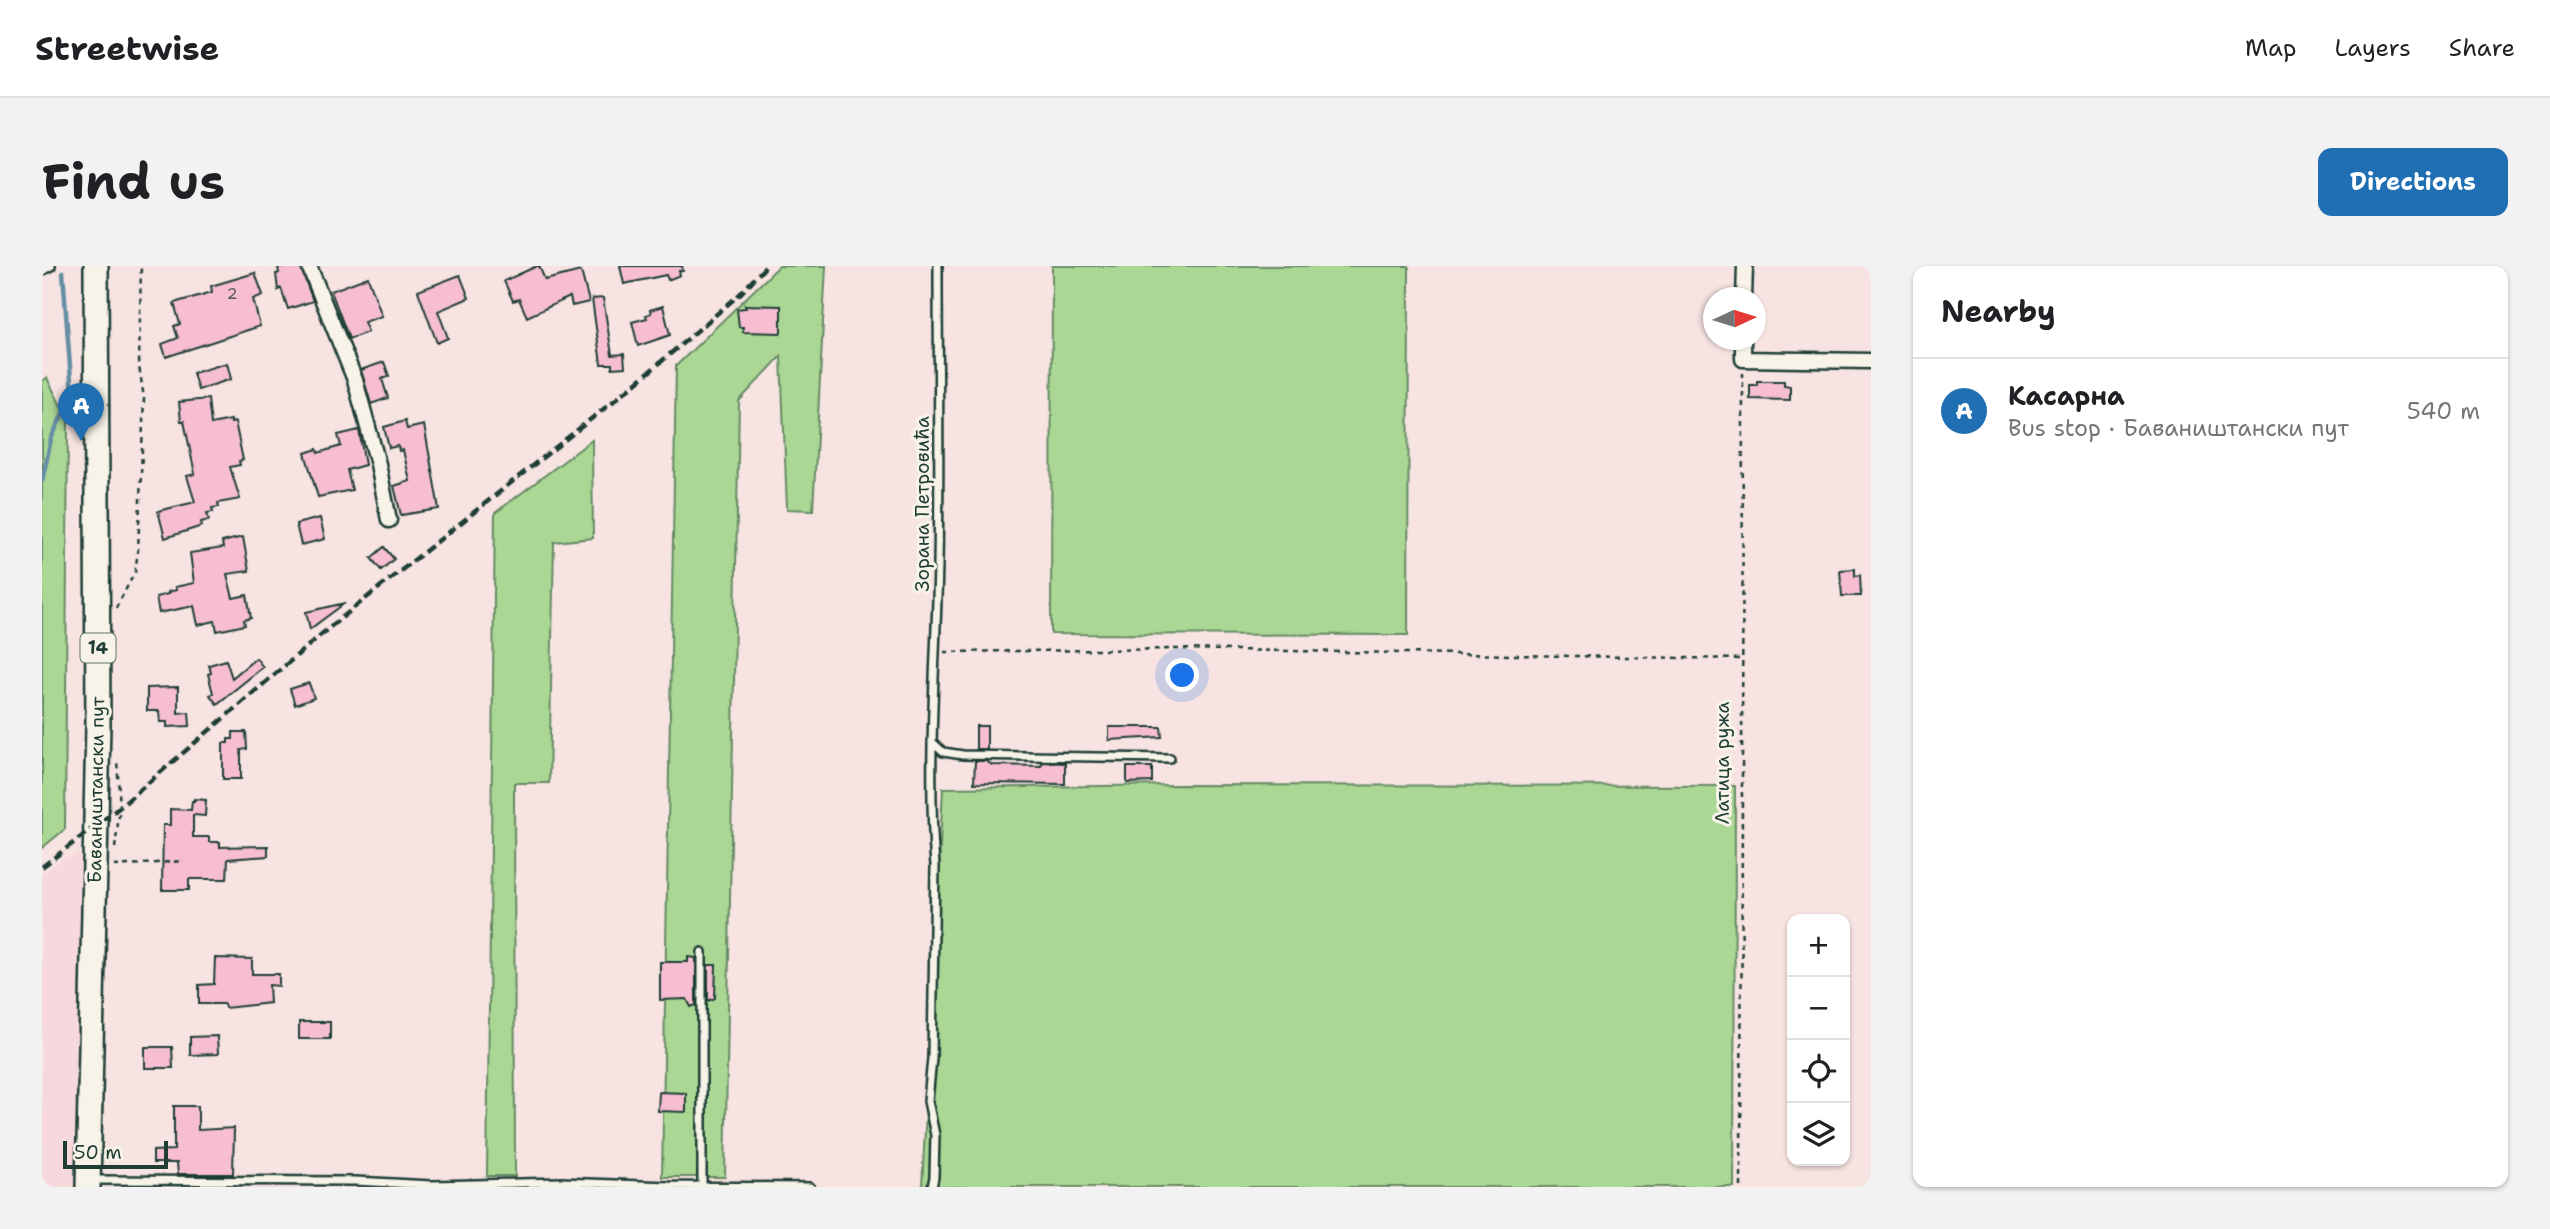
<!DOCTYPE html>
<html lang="en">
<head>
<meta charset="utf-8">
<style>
  :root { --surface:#fff; --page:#f2f2f2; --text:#202124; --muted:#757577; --line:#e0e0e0; --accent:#1f6fb2 }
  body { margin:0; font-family:"Shantell Sans",sans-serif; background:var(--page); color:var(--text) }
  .controls { position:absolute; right:21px; bottom:21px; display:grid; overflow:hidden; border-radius:14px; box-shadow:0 2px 5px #0004 }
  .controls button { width:63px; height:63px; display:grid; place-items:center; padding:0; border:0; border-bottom:2px solid var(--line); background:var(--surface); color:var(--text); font:35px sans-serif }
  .compass { position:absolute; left:1661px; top:21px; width:63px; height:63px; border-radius:50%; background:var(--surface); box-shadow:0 2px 5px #0004; rotate:86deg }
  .scale { position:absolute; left:21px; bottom:18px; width:105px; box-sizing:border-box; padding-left:7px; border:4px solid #1f3d34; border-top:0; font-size:19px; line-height:24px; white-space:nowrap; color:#1f3d34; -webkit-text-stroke:5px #f7f3e8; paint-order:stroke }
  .you { position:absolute; left:1141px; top:410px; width:24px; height:24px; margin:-18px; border:5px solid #fff; border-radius:50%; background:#1a73e8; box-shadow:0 0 0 10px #1a73e833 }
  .badge { display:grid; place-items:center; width:46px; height:46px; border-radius:50%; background:var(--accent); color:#fff; font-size:23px; font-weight:700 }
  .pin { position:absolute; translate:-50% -58px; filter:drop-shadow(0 2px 4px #0008) }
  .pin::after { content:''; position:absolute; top:37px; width:24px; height:21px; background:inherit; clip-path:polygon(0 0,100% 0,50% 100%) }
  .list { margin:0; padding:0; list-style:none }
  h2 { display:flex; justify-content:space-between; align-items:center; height:91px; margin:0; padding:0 28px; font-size:30px }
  h2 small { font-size:23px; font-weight:400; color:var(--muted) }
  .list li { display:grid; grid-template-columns:46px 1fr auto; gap:21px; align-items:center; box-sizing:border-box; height:105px; padding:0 28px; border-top:2px solid var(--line) }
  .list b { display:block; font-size:26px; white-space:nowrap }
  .list p { margin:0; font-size:23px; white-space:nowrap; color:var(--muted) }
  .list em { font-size:23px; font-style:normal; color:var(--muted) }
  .icon { flex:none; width:38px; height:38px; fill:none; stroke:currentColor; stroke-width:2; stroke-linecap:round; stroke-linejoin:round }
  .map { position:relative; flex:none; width:1829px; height:921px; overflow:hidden; border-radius:14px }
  header { display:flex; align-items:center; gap:42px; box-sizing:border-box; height:98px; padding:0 35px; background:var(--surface); border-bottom:2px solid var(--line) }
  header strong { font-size:33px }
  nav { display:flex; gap:38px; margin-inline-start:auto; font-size:24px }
  .intro { display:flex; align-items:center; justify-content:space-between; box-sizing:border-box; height:168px; padding:0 42px }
  h1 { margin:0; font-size:49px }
  .button { padding:18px 32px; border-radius:14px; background:var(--accent); color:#fff; font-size:24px; font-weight:700 }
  main { display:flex; gap:42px; padding:0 42px }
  aside { flex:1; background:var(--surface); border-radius:14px; box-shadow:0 2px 5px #0004 }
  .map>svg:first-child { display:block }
</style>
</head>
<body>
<header>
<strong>Streetwise</strong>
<nav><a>Map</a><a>Layers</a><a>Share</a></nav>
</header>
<div class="intro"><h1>Find us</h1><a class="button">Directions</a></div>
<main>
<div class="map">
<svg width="1829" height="921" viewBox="0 0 1829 921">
  <rect width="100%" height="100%" fill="#f7e3e1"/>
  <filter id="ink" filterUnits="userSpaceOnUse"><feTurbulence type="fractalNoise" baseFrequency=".0143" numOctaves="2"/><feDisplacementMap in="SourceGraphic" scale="14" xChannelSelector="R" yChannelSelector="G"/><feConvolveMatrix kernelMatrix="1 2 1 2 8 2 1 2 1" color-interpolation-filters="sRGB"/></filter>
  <g filter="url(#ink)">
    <!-- built -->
    <path fill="#f7d8dc" d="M 40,588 L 38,611 L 34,921 L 0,921 L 0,609 L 20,593 Z"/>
    <!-- green -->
    <path fill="#abd795" stroke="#658a64" stroke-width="2" d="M 737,0 L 784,0 L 771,244 L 745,243 L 739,90 L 697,135 L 683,911 L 620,911 L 634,100 Z
      M 1010,0 L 1367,0 L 1366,369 L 1009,368 Z
      M 5,112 L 26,154 L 23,563 L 0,582 L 0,115 Z
      M 550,174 L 551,272 L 512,276 L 507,517 L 472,517 L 473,910 L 445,910 L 453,247 Z
      M 1135,519 L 1693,520 L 1692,921 L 880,921 L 901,522 Z"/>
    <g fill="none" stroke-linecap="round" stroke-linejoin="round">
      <!-- stream -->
      <path stroke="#668ea5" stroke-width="4.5" d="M 0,215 L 9,173 L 30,128 L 21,6"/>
    </g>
    <!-- building -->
    <path fill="#f7bed2" stroke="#1f3d34" stroke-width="2" d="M 258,0 L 271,35 L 246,43 L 239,22 L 236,24 L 234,8 L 237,7 L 236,1 Z
      M 495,0 L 497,0 L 503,14 L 539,5 L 547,36 L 530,40 L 528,31 L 485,51 L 477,33 L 471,35 L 462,15 Z
      M 578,0 L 640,0 L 641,5 L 637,5 L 638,9 L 626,14 L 624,9 L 582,18 Z
      M 213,7 L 221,29 L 211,33 L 218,60 L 124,91 L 120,78 L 136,72 L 132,60 L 138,58 L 132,37 L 170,26 L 169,20 Z
      M 418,9 L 427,32 L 396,45 L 406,72 L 395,77 L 376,25 Z
      M 326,11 L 340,50 L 322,56 L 326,66 L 307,73 L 289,25 Z
      M 561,32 L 570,89 L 582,88 L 583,101 L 570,102 L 570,98 L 559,98 L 550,33 Z
      M 703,39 L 739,40 L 739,67 L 701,66 L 701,61 L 697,61 L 695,43 L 704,42 Z
      M 621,40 L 628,69 L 596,80 L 590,56 L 605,52 L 604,49 L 609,47 L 608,44 Z
      M 342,96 L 347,110 L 340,113 L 346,132 L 329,138 L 319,104 Z
      M 185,97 L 189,113 L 156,124 L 151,107 Z
      M 1715,115 L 1742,115 L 1742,119 L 1748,120 L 1748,134 L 1708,133 L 1708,119 L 1715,119 Z
      M 166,133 L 169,158 L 189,154 L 189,157 L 193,156 L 201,194 L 197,195 L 198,199 L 188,201 L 198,233 L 176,237 L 177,241 L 170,242 L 171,246 L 165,247 L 167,254 L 159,256 L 160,260 L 123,272 L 116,245 L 153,236 L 145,210 L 153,208 L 142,155 L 139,155 L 137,136 Z
      M 363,155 L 365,163 L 382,159 L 397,243 L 359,249 L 352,220 L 368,215 L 361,184 L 357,185 L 356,180 L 347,182 L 342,161 Z
      M 317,164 L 323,199 L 305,204 L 310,224 L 276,231 L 263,187 L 275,183 L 276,187 L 299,180 L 296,169 Z
      M 278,252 L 283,273 L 259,279 L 254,258 Z
      M 201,271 L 207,305 L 185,308 L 191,332 L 205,329 L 209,352 L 202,354 L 203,359 L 175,365 L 173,355 L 156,359 L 152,340 L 117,347 L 114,331 L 126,328 L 126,326 L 134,324 L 133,321 L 152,317 L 148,287 L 181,282 L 180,276 Z
      M 342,281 L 352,293 L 339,304 L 329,292 Z
      M 1813,303 L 1813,310 L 1818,309 L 1819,330 L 1800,330 L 1798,304 Z
      M 303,337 L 268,363 L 264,346 Z
      M 214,392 L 221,401 L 175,438 L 168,429 L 171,427 L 166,408 L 169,407 L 167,399 L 184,394 L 190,412 Z
      M 267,417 L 272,432 L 253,439 L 248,423 Z
      M 136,421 L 136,447 L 147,446 L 148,460 L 125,461 L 125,456 L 118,456 L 117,445 L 105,445 L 105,422 Z
      M 934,460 L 945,460 L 945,483 L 934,483 Z
      M 1067,461 L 1119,461 L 1120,471 L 1067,474 Z
      M 191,466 L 204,466 L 205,483 L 199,484 L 199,513 L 181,513 L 181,477 L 186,477 L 186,473 L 191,473 Z
      M 933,495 L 944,495 L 950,499 L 999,500 L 1000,496 L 1023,497 L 1023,518 L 932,517 Z
      M 1085,501 L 1110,501 L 1110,516 L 1085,517 Z
      M 152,533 L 164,534 L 163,550 L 151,549 L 151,571 L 167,571 L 167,576 L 178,576 L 178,581 L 226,580 L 226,590 L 186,593 L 185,613 L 147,613 L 147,624 L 120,624 L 121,559 L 128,559 L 128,543 L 149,544 L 150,535 L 152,535 Z
      M 646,691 L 654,692 L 654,739 L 649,741 L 645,733 L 618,734 L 618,696 L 646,696 Z
      M 173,692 L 210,693 L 210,708 L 237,708 L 237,720 L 227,719 L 228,737 L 183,742 L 182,738 L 157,738 L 157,719 L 172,718 Z
      M 666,699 L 674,699 L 673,732 L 666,735 Z
      M 257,756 L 288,756 L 288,773 L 257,773 Z
      M 175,770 L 176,788 L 148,789 L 148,771 Z
      M 103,781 L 130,781 L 131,802 L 103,802 Z
      M 617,826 L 644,827 L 644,846 L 616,845 Z
      M 132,840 L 156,840 L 156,864 L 192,862 L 191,908 L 136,908 L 135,897 L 111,897 L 111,885 L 132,884 Z"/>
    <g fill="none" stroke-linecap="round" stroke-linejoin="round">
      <!-- lane casing -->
      <g stroke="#1f3d34" stroke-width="12">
        <path id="lane" d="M 0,5 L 9,0
          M 890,476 L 901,486 L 921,489 L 1128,492
          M 48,914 L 313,915 L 389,919 L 519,916 L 627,920 L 768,921
          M 660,920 L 660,686
          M 890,921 L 892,911 L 893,869 L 886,835 L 890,792 L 893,600 C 885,499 894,398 896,297 C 898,198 896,99 896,0"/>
      </g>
      <!-- street casing -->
      <g stroke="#1f3d34" stroke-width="19">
        <path id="street" d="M 267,0 L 313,114 L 336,198 L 347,254
          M 1702,32 L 1703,0
          M 1701,74 L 1701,93 L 1829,95"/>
      </g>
      <!-- primary casing -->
      <g stroke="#1f3d34" stroke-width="28">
        <path id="primary" d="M 46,921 L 56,460 L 54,0"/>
      </g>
      <!-- path -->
      <path stroke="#1f3d34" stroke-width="2.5" stroke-dasharray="5 5" stroke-linecap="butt" d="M 74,342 L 93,306 L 96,285 L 102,132 L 97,100 L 99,0
        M 902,386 L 1134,383 L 1700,393
        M 73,582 L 78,541 L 75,494
        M 72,600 L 142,595
        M 1699,921 L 1701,107"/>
      <!-- lane -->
      <use href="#lane" stroke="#f7f3e8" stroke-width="7"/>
      <!-- street -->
      <use href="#street" stroke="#f7f3e8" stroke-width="14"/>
      <!-- primary -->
      <use href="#primary" stroke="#f7f3e8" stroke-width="23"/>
      <!-- rail -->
      <path stroke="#1f3d34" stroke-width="4.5" stroke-dasharray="10 5" stroke-linecap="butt" d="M 0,601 L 78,541 L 288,361 L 593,118 L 698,28 L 724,0"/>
    </g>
  </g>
  <g text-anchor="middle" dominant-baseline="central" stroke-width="6" stroke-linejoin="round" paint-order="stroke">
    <!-- number labels -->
    <g font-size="16" fill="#555d5c">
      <text x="190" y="27">2</text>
    </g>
    <!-- shield labels -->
    <rect fill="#f7f3e8" stroke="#60746a" stroke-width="2" x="38.5" y="367.5" width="35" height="29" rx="5"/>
    <g font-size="18" font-weight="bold" fill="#1f3d34">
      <text x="56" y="382">14</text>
    </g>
    <!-- street labels -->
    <g font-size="19" fill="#1f3d34" stroke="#f7f3e8">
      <text transform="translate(880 238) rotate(-90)">Зорана Петровића</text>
      <text transform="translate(1680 497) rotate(-90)">Латица ружа</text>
      <text transform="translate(54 524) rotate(-89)">Баваништански пут</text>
    </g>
  </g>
</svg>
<div class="controls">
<button>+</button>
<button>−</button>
<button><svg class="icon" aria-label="locate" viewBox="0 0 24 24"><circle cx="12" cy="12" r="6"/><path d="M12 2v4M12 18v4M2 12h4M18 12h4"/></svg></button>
<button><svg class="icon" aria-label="layers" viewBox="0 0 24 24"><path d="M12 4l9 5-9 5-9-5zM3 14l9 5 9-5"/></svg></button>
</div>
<svg class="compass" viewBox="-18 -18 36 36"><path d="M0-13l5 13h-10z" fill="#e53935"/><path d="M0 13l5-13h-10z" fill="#757577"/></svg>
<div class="scale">50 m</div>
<div class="you"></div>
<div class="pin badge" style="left:39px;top:175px">A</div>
</div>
<aside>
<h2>Nearby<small></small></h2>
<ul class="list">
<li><span class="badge">A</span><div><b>Касарна</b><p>Bus stop · Баваништански пут</p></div><em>540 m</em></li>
</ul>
</aside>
</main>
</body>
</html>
